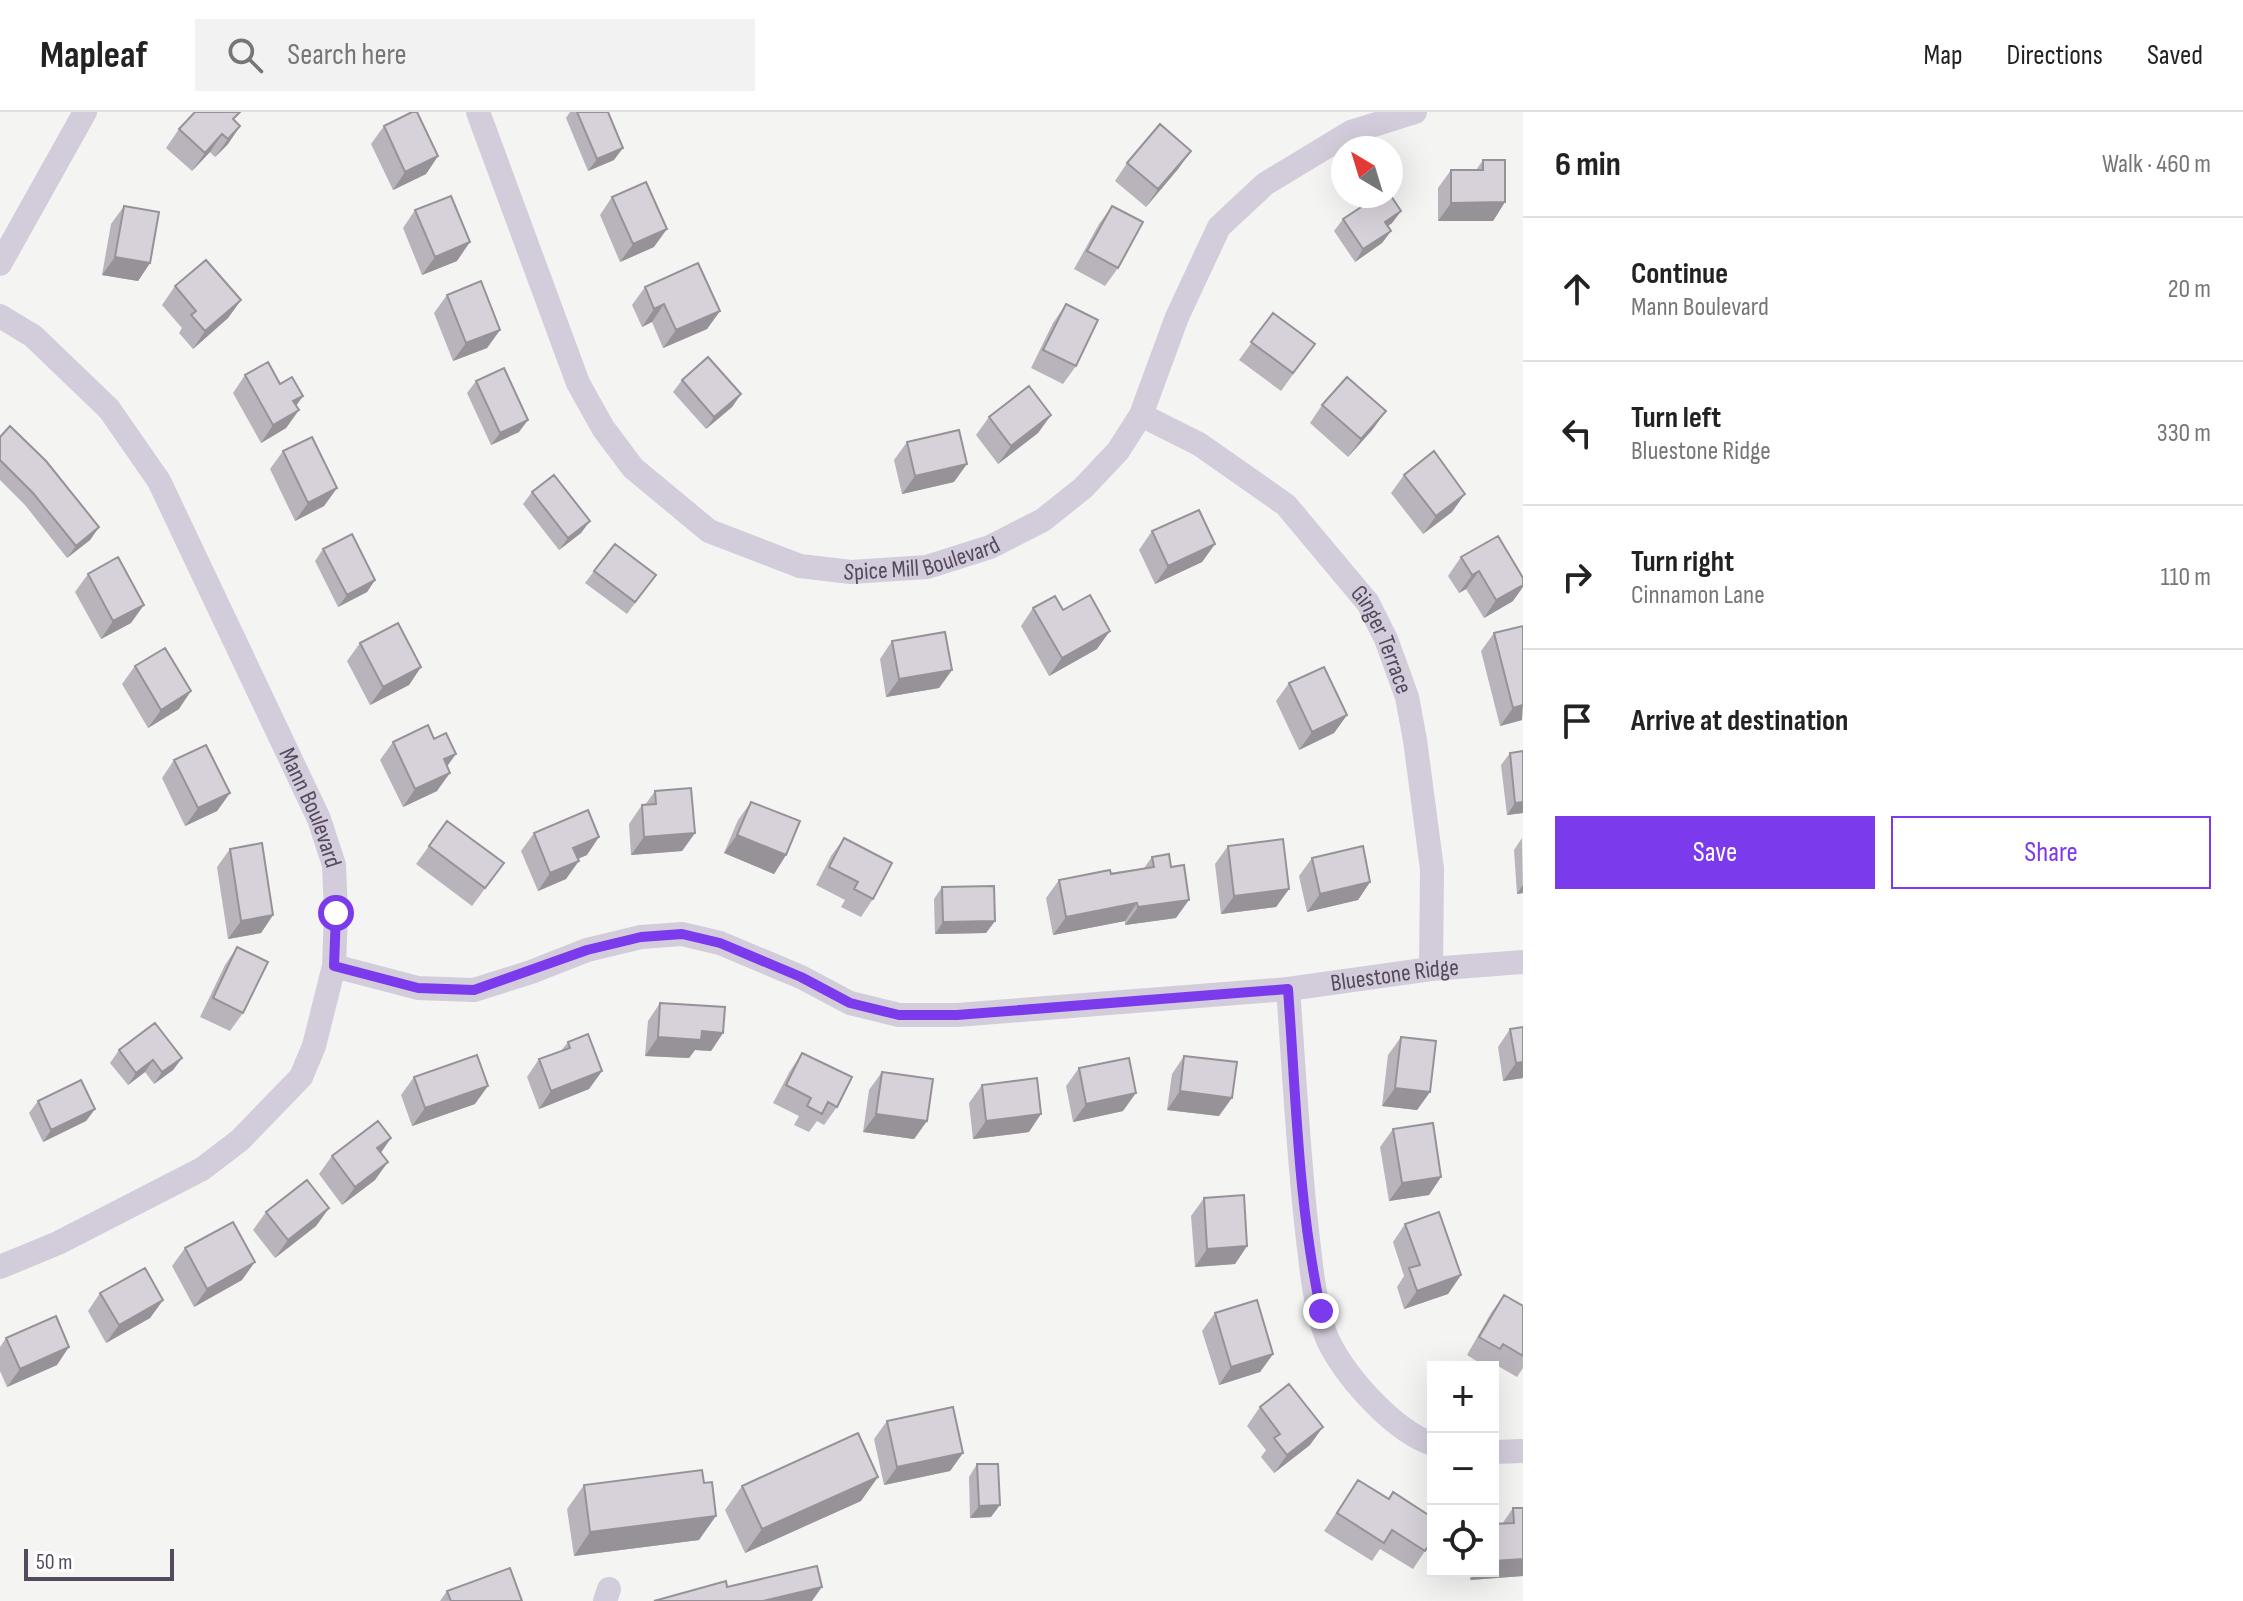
<!DOCTYPE html>
<html lang="en">
<head>
<meta charset="utf-8">
<style>
  :root { --surface:#fff; --page:#f2f2f2; --text:#222; --muted:#767676; --line:#e0e0e0; --accent:#7c3aed }
  body { margin:0; font-family:"Sofia Sans Condensed",sans-serif; background:var(--page); color:var(--text) }
  .controls { position:absolute; right:24px; bottom:24px; display:grid; overflow:hidden; border-radius:0px; box-shadow:0 8px 32px #0002 }
  .controls button { width:72px; height:72px; display:grid; place-items:center; padding:0; border:0; border-bottom:2px solid var(--line); background:var(--surface); color:var(--text); font:40px sans-serif }
  .compass { position:absolute; left:1331px; top:24px; width:72px; height:72px; border-radius:50%; background:var(--surface); box-shadow:0 8px 32px #0002; rotate:322deg }
  .scale { position:absolute; left:24px; bottom:20px; width:150px; box-sizing:border-box; padding-left:8px; border:4px solid #544a5e; border-top:0; font-size:22px; line-height:28px; white-space:nowrap; color:#544a5e; -webkit-text-stroke:6px #fff; paint-order:stroke }
  .stop { position:absolute; width:24px; height:24px; margin:-18px; border:6px solid #7c3aed; border-radius:50%; background:#fff }
  .stop.end { background:#7c3aed; border-color:#fff; box-shadow:0 2px 8px #0008 }
  .list { margin:0; padding:0; list-style:none }
  h2 { display:flex; justify-content:space-between; align-items:center; height:104px; margin:0; padding:0 32px; font-size:34px }
  h2 small { font-size:26px; font-weight:400; color:var(--muted) }
  .list li { display:grid; grid-template-columns:52px 1fr auto; gap:24px; align-items:center; box-sizing:border-box; height:144px; padding:0 32px; border-top:2px solid var(--line) }
  .list b { display:block; font-size:30px; white-space:nowrap }
  .list p { margin:0; font-size:26px; white-space:nowrap; color:var(--muted) }
  .list em { font-size:26px; font-style:normal; color:var(--muted) }
  .actions { display:flex; gap:16px; padding:24px 32px }
  .actions a { flex:1; padding:18px 0; border:2px solid var(--accent); border-radius:0px; text-align:center; font-size:28px; color:var(--accent) }
  .actions .main { background:var(--accent); color:#fff }
  .icon { flex:none; width:44px; height:44px; fill:none; stroke:currentColor; stroke-width:2; stroke-linecap:round; stroke-linejoin:round }
  .map { position:relative; flex:none; width:1523px; height:1489px; overflow:hidden }
  header { display:flex; align-items:center; gap:48px; box-sizing:border-box; height:112px; padding:0 40px; background:var(--surface); border-bottom:2px solid var(--line) }
  header strong { font-size:38px }
  nav { display:flex; gap:44px; margin-inline-start:auto; font-size:28px }
  .search { width:560px; height:72px; background:var(--page); display:flex; align-items:center; gap:20px; box-sizing:border-box; padding:0 28px; border-radius:0px; color:var(--muted); font-size:30px }
  main { display:flex }
  aside { flex:1; background:var(--surface) }
  .map>svg:first-child { display:block }
</style>
</head>
<body>
<header>
<strong>Mapleaf</strong>
<div class="search"><svg class="icon" aria-label="search" viewBox="0 0 24 24"><circle cx="10" cy="10" r="6"/><path d="M15 15l6 6"/></svg>Search here</div>
<nav><a>Map</a><a>Directions</a><a>Saved</a></nav>
</header>
<main>
<div class="map">
<svg width="1523" height="1489" viewBox="0 0 1523 1489">
  <rect width="100%" height="100%" fill="#f4f4f2"/>
  <g fill="none" stroke-linecap="round" stroke-linejoin="round">
    <!-- minor -->
    <g stroke="#d3ccda" stroke-width="24">
      <path id="s1" d="M 478,0 L 578,271 L 603,316 L 633,356 L 709,419 L 800,454 L 851,460 L 927,455 L 990,435 L 1043,408 L 1083,376 L 1118,339 L 1141,303 L 1177,205 L 1219,115 L 1265,72 L 1351,20 L 1415,0"/>
      <path d="M 0,152 L 85,0"/>
      <path id="s2" d="M 0,204 L 33,224 L 109,297 L 159,369 L 319,707 L 334,753 L 336,801 L 334,854 L 314,934 L 301,965 L 240,1028 L 202,1057 L 58,1131 L 0,1155"/>
      <path id="s3" d="M 1141,303 L 1199,332 L 1286,393 L 1368,491 L 1386,527 L 1407,585 L 1415,628 L 1432,757 L 1431,857"/>
      <path id="s4" d="M 334,854 L 418,876 L 474,878 L 531,860 L 587,838 L 641,825 L 682,822 L 720,831 L 801,865 L 850,891 L 899,903 L 957,903 L 1288,877 L 1431,857 L 1523,850"/>
      <path d="M 1288,877 C 1294,957 1298,1039 1307,1119 C 1311,1152 1314,1190 1325,1221 C 1339,1259 1394,1320 1433,1332"/>
      <path d="M 1493,1340 L 1523,1339"/>
      <path d="M 605,1489 L 609,1477"/>
    </g>
  </g>
  <!-- wall -->
  <path fill="#b9b4bb" d="M 570,0 L 608,0 L 614,48 L 588,59 L 566,6 Z
    M 234,8 L 240,14 L 228,32 L 215,45 L 210,40 L 192,59 L 166,36 L 179,17 Z
    M 384,14 L 438,44 L 426,62 L 393,78 L 371,32 Z
    M 1191,39 L 1178,57 L 1146,95 L 1115,69 L 1127,51 Z
    M 1483,48 L 1505,90 L 1493,109 L 1438,109 L 1438,76 L 1451,58 L 1476,58 Z
    M 612,85 L 654,135 L 620,150 L 600,103 Z
    M 124,94 L 150,151 L 138,169 L 102,163 L 111,112 Z
    M 1112,94 L 1118,156 L 1105,174 L 1074,157 L 1099,112 Z
    M 415,98 L 457,149 L 422,163 L 403,116 Z
    M 1401,99 L 1392,111 L 1388,114 L 1391,119 L 1382,131 L 1355,150 L 1334,119 L 1343,107 Z
    M 175,174 L 241,188 L 228,206 L 193,237 L 179,221 L 182,216 L 162,193 Z
    M 645,175 L 720,199 L 707,217 L 663,236 L 652,210 L 642,215 L 632,193 Z
    M 447,183 L 500,218 L 487,236 L 453,249 L 434,201 Z
    M 1066,192 L 1076,254 L 1063,272 L 1031,256 L 1053,211 Z
    M 1273,201 L 1315,232 L 1281,279 L 1239,248 Z
    M 245,263 L 280,272 L 303,284 L 296,294 L 299,298 L 286,316 L 261,331 L 233,281 Z
    M 682,268 L 741,282 L 732,295 L 706,317 L 673,280 Z
    M 476,269 L 519,320 L 491,333 L 467,281 Z
    M 1322,293 L 1373,317 L 1348,345 L 1310,311 Z
    M 1051,303 L 1038,321 L 998,352 L 976,323 L 989,305 Z
    M 0,325 L 99,415 L 90,428 L 67,446 L 25,393 L 0,368 Z
    M 907,330 L 954,370 L 902,382 L 894,348 Z
    M 283,339 L 337,376 L 324,394 L 295,409 L 270,357 Z
    M 1404,363 L 1452,400 L 1423,422 L 1391,381 Z
    M 532,380 L 581,421 L 559,438 L 523,392 Z
    M 1152,419 L 1215,432 L 1202,450 L 1155,472 L 1139,438 Z
    M 1498,424 L 1513,489 L 1484,506 L 1466,477 L 1459,481 L 1448,464 L 1461,445 Z
    M 323,437 L 375,468 L 367,480 L 338,495 L 315,449 Z
    M 594,459 L 656,463 L 627,502 L 585,471 Z
    M 88,462 L 131,511 L 101,527 L 75,480 Z
    M 1033,496 L 1063,498 L 1097,537 L 1049,564 L 1021,514 Z
    M 1494,521 L 1522,608 L 1500,614 L 1481,539 Z
    M 892,529 L 952,558 L 939,576 L 886,585 L 880,547 Z
    M 360,531 L 421,555 L 409,573 L 370,593 L 347,549 Z
    M 135,554 L 179,597 L 148,616 L 122,572 Z
    M 1289,571 L 1347,603 L 1334,621 L 1299,638 L 1276,589 Z
    M 393,630 L 447,654 L 437,679 L 403,695 L 380,648 Z
    M 1510,641 L 1523,701 L 1507,703 L 1501,653 Z
    M 174,648 L 230,681 L 217,699 L 185,714 L 162,666 Z
    M 655,679 L 695,721 L 682,739 L 631,743 L 629,712 L 642,693 L 645,693 Z
    M 751,690 L 786,743 L 774,762 L 724,741 L 738,708 Z
    M 447,709 L 504,751 L 472,794 L 416,752 Z
    M 534,721 L 587,743 L 578,747 L 566,767 L 538,779 L 521,739 Z
    M 844,726 L 873,787 L 861,805 L 841,795 L 845,788 L 816,773 L 831,744 Z
    M 1522,726 L 1523,781 L 1517,782 L 1514,738 Z
    M 1228,734 L 1289,777 L 1276,795 L 1221,802 L 1215,752 Z
    M 230,737 L 273,803 L 261,821 L 228,827 L 217,755 Z
    M 1152,745 L 1176,806 L 1125,813 L 1125,809 L 1053,823 L 1046,786 L 1059,768 L 1144,756 Z
    M 1312,746 L 1370,770 L 1358,788 L 1307,800 L 1299,764 Z
    M 942,775 L 995,809 L 986,821 L 935,822 L 934,787 Z
    M 237,835 L 243,901 L 230,919 L 200,905 L 225,853 Z
    M 660,891 L 723,921 L 711,939 L 695,938 L 689,946 L 645,944 L 648,909 Z
    M 1510,917 L 1523,966 L 1503,969 L 1498,935 Z
    M 1401,925 L 1430,980 L 1417,998 L 1382,994 L 1388,943 Z
    M 568,930 L 602,959 L 589,977 L 539,997 L 527,965 L 539,947 L 561,939 Z
    M 119,938 L 182,946 L 173,958 L 154,972 L 145,960 L 128,973 L 110,951 Z
    M 802,941 L 837,995 L 824,1013 L 817,1009 L 809,1020 L 794,1013 L 799,1004 L 773,991 L 790,959 Z
    M 1184,944 L 1219,1004 L 1167,998 L 1172,962 Z
    M 1079,956 L 1123,999 L 1073,1010 L 1066,974 Z
    M 882,960 L 927,1009 L 914,1027 L 863,1020 L 869,978 Z
    M 414,965 L 475,992 L 412,1014 L 401,983 Z
    M 982,973 L 1029,1020 L 973,1027 L 969,991 Z
    M 38,989 L 95,997 L 86,1009 L 43,1030 L 29,1001 Z
    M 1393,1017 L 1441,1065 L 1429,1083 L 1389,1089 L 1380,1035 Z
    M 391,1026 L 381,1041 L 375,1068 L 342,1093 L 319,1062 L 332,1044 Z
    M 1204,1086 L 1247,1134 L 1235,1152 L 1195,1155 L 1191,1104 Z
    M 329,1096 L 316,1114 L 275,1146 L 253,1118 L 266,1100 Z
    M 1405,1112 L 1461,1163 L 1448,1182 L 1404,1197 L 1397,1175 L 1404,1164 L 1393,1130 Z
    M 185,1136 L 242,1168 L 194,1195 L 172,1154 Z
    M 100,1181 L 163,1188 L 150,1206 L 106,1231 L 88,1199 Z
    M 1504,1183 L 1523,1194 L 1523,1256 L 1517,1265 L 1491,1250 L 1486,1255 L 1467,1243 L 1491,1201 Z
    M 1215,1201 L 1273,1242 L 1260,1260 L 1219,1273 L 1202,1219 Z
    M 6,1226 L 57,1253 L 7,1275 L 0,1259 L 0,1235 Z
    M 1260,1295 L 1310,1333 L 1274,1361 L 1261,1345 L 1266,1338 L 1247,1314 Z
    M 887,1309 L 963,1341 L 950,1359 L 884,1373 L 874,1327 Z
    M 977,1352 L 991,1405 L 970,1406 L 969,1365 Z
    M 1358,1368 L 1433,1427 L 1413,1457 L 1380,1437 L 1372,1449 L 1324,1419 Z
    M 704,1371 L 699,1428 L 574,1444 L 567,1397 L 584,1373 Z
    M 742,1374 L 861,1389 L 745,1441 L 725,1398 Z
    M 1513,1396 L 1523,1396 L 1523,1464 L 1470,1468 L 1470,1459 L 1493,1459 L 1502,1412 Z
    M 447,1479 L 522,1489 L 440,1489 Z"/>
  <!-- shaded-wall -->
  <path fill="#969298" d="M 240,14 L 228,32 L 215,45 L 228,27 Z
    M 222,22 L 210,40 L 192,59 L 205,41 Z
    M 623,36 L 614,48 L 588,59 L 597,47 Z
    M 1191,39 L 1178,57 L 1146,95 L 1158,77 Z
    M 438,44 L 426,62 L 393,78 L 405,60 Z
    M 1505,90 L 1493,109 L 1438,109 L 1451,91 Z
    M 1401,99 L 1392,111 L 1376,122 L 1385,110 Z
    M 667,117 L 654,135 L 620,150 L 633,132 Z
    M 1391,119 L 1382,131 L 1355,150 L 1363,137 Z
    M 470,130 L 457,149 L 422,163 L 435,145 Z
    M 115,145 L 150,151 L 138,169 L 102,163 Z
    M 241,188 L 228,206 L 193,237 L 205,219 Z
    M 664,192 L 652,210 L 642,215 L 654,197 Z
    M 720,199 L 707,217 L 663,236 L 676,218 Z
    M 500,218 L 487,236 L 453,249 L 466,231 Z
    M 741,282 L 732,295 L 706,317 L 714,305 Z
    M 303,284 L 290,302 L 293,289 Z
    M 299,298 L 286,316 L 261,331 L 273,313 Z
    M 1386,299 L 1373,317 L 1348,345 L 1361,327 Z
    M 1051,303 L 1038,321 L 998,352 L 1011,334 Z
    M 528,308 L 519,320 L 491,333 L 500,321 Z
    M 967,352 L 954,370 L 902,382 L 915,364 Z
    M 337,376 L 324,394 L 295,409 L 308,391 Z
    M 1465,382 L 1452,400 L 1423,422 L 1436,404 Z
    M 590,409 L 581,421 L 559,438 L 568,426 Z
    M 99,415 L 90,428 L 67,446 L 76,434 Z
    M 1215,432 L 1202,450 L 1155,472 L 1168,454 Z
    M 1479,459 L 1466,477 L 1459,481 L 1472,463 Z
    M 375,468 L 367,480 L 338,495 L 347,483 Z
    M 1523,473 L 1523,475 L 1513,489 L 1484,506 L 1496,488 Z
    M 144,493 L 131,511 L 101,527 L 113,509 Z
    M 1110,519 L 1097,537 L 1049,564 L 1062,546 Z
    M 421,555 L 409,573 L 370,593 L 383,575 Z
    M 952,558 L 939,576 L 886,585 L 899,567 Z
    M 191,579 L 179,597 L 148,616 L 161,598 Z
    M 1523,593 L 1522,608 L 1500,614 L 1513,596 Z
    M 1347,603 L 1334,621 L 1299,638 L 1312,620 Z
    M 456,642 L 443,660 L 444,647 Z
    M 450,661 L 437,679 L 403,695 L 415,677 Z
    M 230,681 L 217,699 L 185,714 L 198,696 Z
    M 1523,690 L 1523,701 L 1507,703 L 1515,691 Z
    M 695,721 L 682,739 L 631,743 L 644,725 Z
    M 737,723 L 786,743 L 774,762 L 724,741 Z
    M 599,725 L 587,743 L 560,754 L 573,736 Z
    M 579,749 L 566,767 L 538,779 L 550,761 Z
    M 1370,770 L 1358,788 L 1307,800 L 1320,782 Z
    M 1523,773 L 1523,781 L 1517,782 Z
    M 1289,777 L 1276,795 L 1221,802 L 1234,784 Z
    M 1189,788 L 1176,806 L 1125,813 L 1138,795 Z
    M 1137,791 L 1125,809 L 1053,823 L 1066,805 Z
    M 273,803 L 261,821 L 228,827 L 241,809 Z
    M 995,809 L 986,821 L 935,822 L 943,810 Z
    M 702,919 L 723,921 L 711,939 L 695,938 L 689,946 L 645,944 L 658,925 Z
    M 182,946 L 173,958 L 154,972 L 162,960 Z
    M 153,948 L 145,960 L 128,973 L 136,961 Z
    M 1523,950 L 1523,966 L 1503,969 L 1516,951 Z
    M 602,959 L 589,977 L 539,997 L 551,979 Z
    M 488,974 L 475,992 L 412,1014 L 425,996 Z
    M 1395,976 L 1430,980 L 1417,998 L 1382,994 Z
    M 1180,979 L 1232,986 L 1219,1004 L 1167,998 Z
    M 1136,981 L 1123,999 L 1073,1010 L 1086,992 Z
    M 95,997 L 86,1009 L 43,1030 L 51,1018 Z
    M 876,1002 L 927,1009 L 914,1027 L 863,1020 Z
    M 1041,1002 L 1029,1020 L 973,1027 L 986,1009 Z
    M 391,1026 L 378,1044 L 377,1036 Z
    M 388,1050 L 375,1068 L 342,1093 L 355,1075 Z
    M 1441,1065 L 1429,1083 L 1389,1089 L 1402,1071 Z
    M 329,1096 L 316,1114 L 275,1146 L 288,1128 Z
    M 1247,1134 L 1235,1152 L 1195,1155 L 1207,1137 Z
    M 255,1150 L 242,1168 L 194,1195 L 207,1177 Z
    M 1461,1163 L 1448,1182 L 1404,1197 L 1417,1179 Z
    M 163,1188 L 150,1206 L 106,1231 L 119,1213 Z
    M 69,1235 L 57,1253 L 7,1275 L 20,1257 Z
    M 1273,1242 L 1260,1260 L 1219,1273 L 1231,1255 Z
    M 1323,1315 L 1310,1333 L 1274,1361 L 1287,1343 Z
    M 963,1341 L 950,1359 L 884,1373 L 897,1355 Z
    M 878,1365 L 861,1389 L 745,1441 L 762,1417 Z
    M 1000,1393 L 991,1405 L 970,1406 L 979,1394 Z
    M 716,1404 L 699,1428 L 574,1444 L 590,1420 Z
    M 1523,1447 L 1523,1464 L 1470,1468 L 1476,1459 L 1493,1459 L 1493,1449 Z
    M 822,1475 L 812,1489 L 763,1489 Z"/>
  <!-- building -->
  <path fill="#d7d1d9" stroke="#969298" stroke-width="2" d="M 195,0 L 240,0 L 233,7 L 240,14 L 228,27 L 222,22 L 205,41 L 179,17 Z
    M 412,0 L 417,0 L 438,44 L 405,60 L 384,14 Z
    M 577,0 L 608,0 L 623,36 L 597,47 Z
    M 1160,12 L 1191,39 L 1158,77 L 1127,51 Z
    M 1483,48 L 1505,48 L 1505,90 L 1451,91 L 1451,58 L 1483,58 Z
    M 646,70 L 667,117 L 633,132 L 612,85 Z
    M 451,84 L 470,130 L 435,145 L 415,98 Z
    M 1378,84 L 1391,84 L 1401,99 L 1385,110 L 1391,119 L 1363,137 L 1343,107 Z
    M 124,94 L 159,100 L 150,151 L 115,145 Z
    M 1112,94 L 1143,110 L 1118,156 L 1087,139 Z
    M 206,148 L 241,188 L 205,219 L 191,203 L 196,199 L 175,174 Z
    M 698,151 L 720,199 L 676,218 L 664,192 L 654,197 L 645,175 Z
    M 481,169 L 500,218 L 466,231 L 447,183 Z
    M 1066,192 L 1098,208 L 1076,254 L 1043,238 Z
    M 1273,201 L 1315,232 L 1293,261 L 1251,230 Z
    M 708,245 L 741,282 L 714,305 L 682,268 Z
    M 268,250 L 280,272 L 292,265 L 303,284 L 293,289 L 299,298 L 273,313 L 245,263 Z
    M 504,256 L 528,308 L 500,321 L 476,269 Z
    M 1347,265 L 1386,299 L 1361,327 L 1322,293 Z
    M 1029,274 L 1051,303 L 1011,334 L 989,305 Z
    M 10,314 L 46,349 L 99,415 L 76,434 L 33,381 L 0,348 L 0,325 Z
    M 959,318 L 967,352 L 915,364 L 907,330 Z
    M 312,325 L 337,376 L 308,391 L 283,339 Z
    M 1434,339 L 1465,382 L 1436,404 L 1404,363 Z
    M 554,363 L 590,409 L 568,426 L 532,380 Z
    M 1199,398 L 1215,432 L 1168,454 L 1152,419 Z
    M 352,422 L 375,468 L 347,483 L 323,437 Z
    M 1498,424 L 1523,466 L 1523,473 L 1496,488 L 1479,459 L 1472,463 L 1461,445 Z
    M 615,432 L 656,463 L 635,490 L 594,459 Z
    M 118,445 L 144,493 L 113,509 L 88,462 Z
    M 1090,483 L 1110,519 L 1062,546 L 1033,496 L 1055,484 L 1063,498 Z
    M 398,511 L 421,555 L 383,575 L 360,531 Z
    M 1523,514 L 1523,593 L 1513,596 L 1494,521 Z
    M 945,520 L 952,558 L 899,567 L 892,529 Z
    M 165,536 L 191,579 L 161,598 L 135,554 Z
    M 1324,555 L 1347,603 L 1312,620 L 1289,571 Z
    M 428,613 L 434,627 L 446,621 L 456,642 L 444,647 L 450,661 L 415,677 L 393,630 Z
    M 206,633 L 230,681 L 198,696 L 174,648 Z
    M 1523,639 L 1523,690 L 1515,691 L 1510,641 Z
    M 691,676 L 695,721 L 644,725 L 642,693 L 656,692 L 655,679 Z
    M 751,690 L 800,709 L 786,743 L 737,723 Z
    M 588,698 L 599,725 L 573,736 L 579,749 L 550,761 L 534,721 Z
    M 447,709 L 504,751 L 485,776 L 429,734 Z
    M 844,726 L 892,751 L 873,787 L 854,777 L 858,770 L 829,755 Z
    M 1283,727 L 1289,777 L 1234,784 L 1228,734 Z
    M 262,731 L 273,803 L 241,809 L 230,737 Z
    M 1363,734 L 1370,770 L 1320,782 L 1312,746 Z
    M 1169,742 L 1171,755 L 1184,753 L 1189,788 L 1138,795 L 1137,791 L 1066,805 L 1059,768 L 1110,758 L 1111,762 L 1154,755 L 1152,745 Z
    M 994,774 L 995,809 L 943,810 L 942,775 Z
    M 237,835 L 268,850 L 243,901 L 213,886 Z
    M 660,891 L 725,895 L 723,921 L 702,919 L 701,928 L 658,925 Z
    M 155,911 L 182,946 L 162,960 L 153,948 L 136,961 L 119,938 Z
    M 1523,915 L 1523,950 L 1516,951 L 1510,917 Z
    M 588,922 L 602,959 L 551,979 L 539,947 L 570,936 L 568,930 Z
    M 1401,925 L 1436,929 L 1430,980 L 1395,976 Z
    M 802,941 L 852,965 L 837,995 L 828,990 L 822,1002 L 807,994 L 811,986 L 786,973 Z
    M 477,943 L 488,974 L 425,996 L 414,965 Z
    M 1184,944 L 1237,950 L 1232,986 L 1180,979 Z
    M 1129,946 L 1136,981 L 1086,992 L 1079,956 Z
    M 882,960 L 933,967 L 927,1009 L 876,1002 Z
    M 1037,966 L 1041,1002 L 986,1009 L 982,973 Z
    M 81,968 L 95,997 L 51,1018 L 38,989 Z
    M 378,1009 L 391,1026 L 377,1036 L 388,1050 L 355,1075 L 332,1044 Z
    M 1433,1011 L 1441,1065 L 1402,1071 L 1393,1017 Z
    M 307,1068 L 329,1096 L 288,1128 L 266,1100 Z
    M 1244,1083 L 1247,1134 L 1207,1137 L 1204,1086 Z
    M 1439,1100 L 1461,1163 L 1417,1179 L 1409,1156 L 1420,1153 L 1405,1112 Z
    M 233,1110 L 255,1150 L 207,1177 L 185,1136 Z
    M 145,1156 L 163,1188 L 119,1213 L 100,1181 Z
    M 1504,1183 L 1523,1194 L 1523,1244 L 1503,1232 L 1500,1237 L 1479,1225 Z
    M 1257,1188 L 1273,1242 L 1231,1255 L 1215,1201 Z
    M 56,1204 L 69,1235 L 20,1257 L 6,1226 Z
    M 1289,1272 L 1323,1315 L 1287,1343 L 1274,1326 L 1280,1322 L 1260,1295 Z
    M 953,1295 L 963,1341 L 897,1355 L 887,1309 Z
    M 858,1321 L 878,1365 L 762,1417 L 742,1374 Z
    M 977,1352 L 998,1352 L 1000,1393 L 979,1394 Z
    M 702,1358 L 704,1371 L 712,1370 L 716,1404 L 590,1420 L 584,1373 Z
    M 1358,1368 L 1389,1387 L 1393,1380 L 1433,1406 L 1433,1427 L 1425,1439 L 1392,1418 L 1384,1431 L 1337,1401 Z
    M 1513,1396 L 1523,1396 L 1523,1447 L 1493,1449 L 1493,1412 L 1514,1411 Z
    M 817,1454 L 822,1475 L 763,1489 L 654,1489 L 726,1469 L 727,1475 Z
    M 510,1456 L 522,1489 L 451,1489 L 447,1479 Z"/>
  <g fill="none" stroke-linecap="round" stroke-linejoin="round">
    <!-- route -->
    <path stroke="#7c3aed" stroke-width="10" d="M 336,801 L 334,854 L 418,876 L 474,878 L 587,838 L 641,825 L 682,822 L 720,831 L 801,865 L 850,891 L 899,903 L 957,903 L 1288,877 C 1296,984 1298,1093 1321,1199"/>
  </g>
  <g text-anchor="middle" dominant-baseline="central" stroke-width="6" stroke-linejoin="round" paint-order="stroke">
    <!-- street labels -->
    <g font-size="24" fill="#544a5e" stroke="#fff">
      <text stroke="none"><textPath href="#s1" startOffset="710">Spice Mill Boulevard</textPath></text>
      <text stroke="none"><textPath href="#s3" startOffset="338">Ginger Terrace</textPath></text>
      <text stroke="none"><textPath href="#s2" startOffset="592">Mann Boulevard</textPath></text>
      <text stroke="none"><textPath href="#s4" startOffset="1090">Bluestone Ridge</textPath></text>
    </g>
  </g>
</svg>
<div class="controls">
<button>+</button>
<button>−</button>
<button><svg class="icon" aria-label="locate" viewBox="0 0 24 24"><circle cx="12" cy="12" r="6"/><path d="M12 2v4M12 18v4M2 12h4M18 12h4"/></svg></button>
</div>
<svg class="compass" viewBox="-18 -18 36 36"><path d="M0-13l5 13h-10z" fill="#e53935"/><path d="M0 13l5-13h-10z" fill="#767676"/></svg>
<div class="scale">50 m</div>
<div class="stop" style="left:336px;top:801px"></div>
<div class="stop end" style="left:1321px;top:1199px"></div>
</div>
<aside>
<h2>6 min<small>Walk · 460 m</small></h2>
<ul class="list">
<li><svg class="icon" aria-label="ahead" viewBox="0 0 24 24"><path d="M12 20V5M6 11l6-6 6 6"/></svg><div><b>Continue</b><p>Mann Boulevard</p></div><em>20 m</em></li>
<li><svg class="icon" aria-label="left" viewBox="0 0 24 24"><path d="M17 20v-9H6M10 6l-5 5 5 5"/></svg><div><b>Turn left</b><p>Bluestone Ridge</p></div><em>330 m</em></li>
<li><svg class="icon" aria-label="right" viewBox="0 0 24 24"><path d="M7 20v-9h11M14 6l5 5-5 5"/></svg><div><b>Turn right</b><p>Cinnamon Lane</p></div><em>110 m</em></li>
<li><svg class="icon" aria-label="arrive" viewBox="0 0 24 24"><path d="M6 21V4h12l-3 4 3 4H6"/></svg><div><b>Arrive at destination</b></div></li>
</ul>
<div class="actions"><a class="main">Save</a><a>Share</a></div>
</aside>
</main>
</body>
</html>
